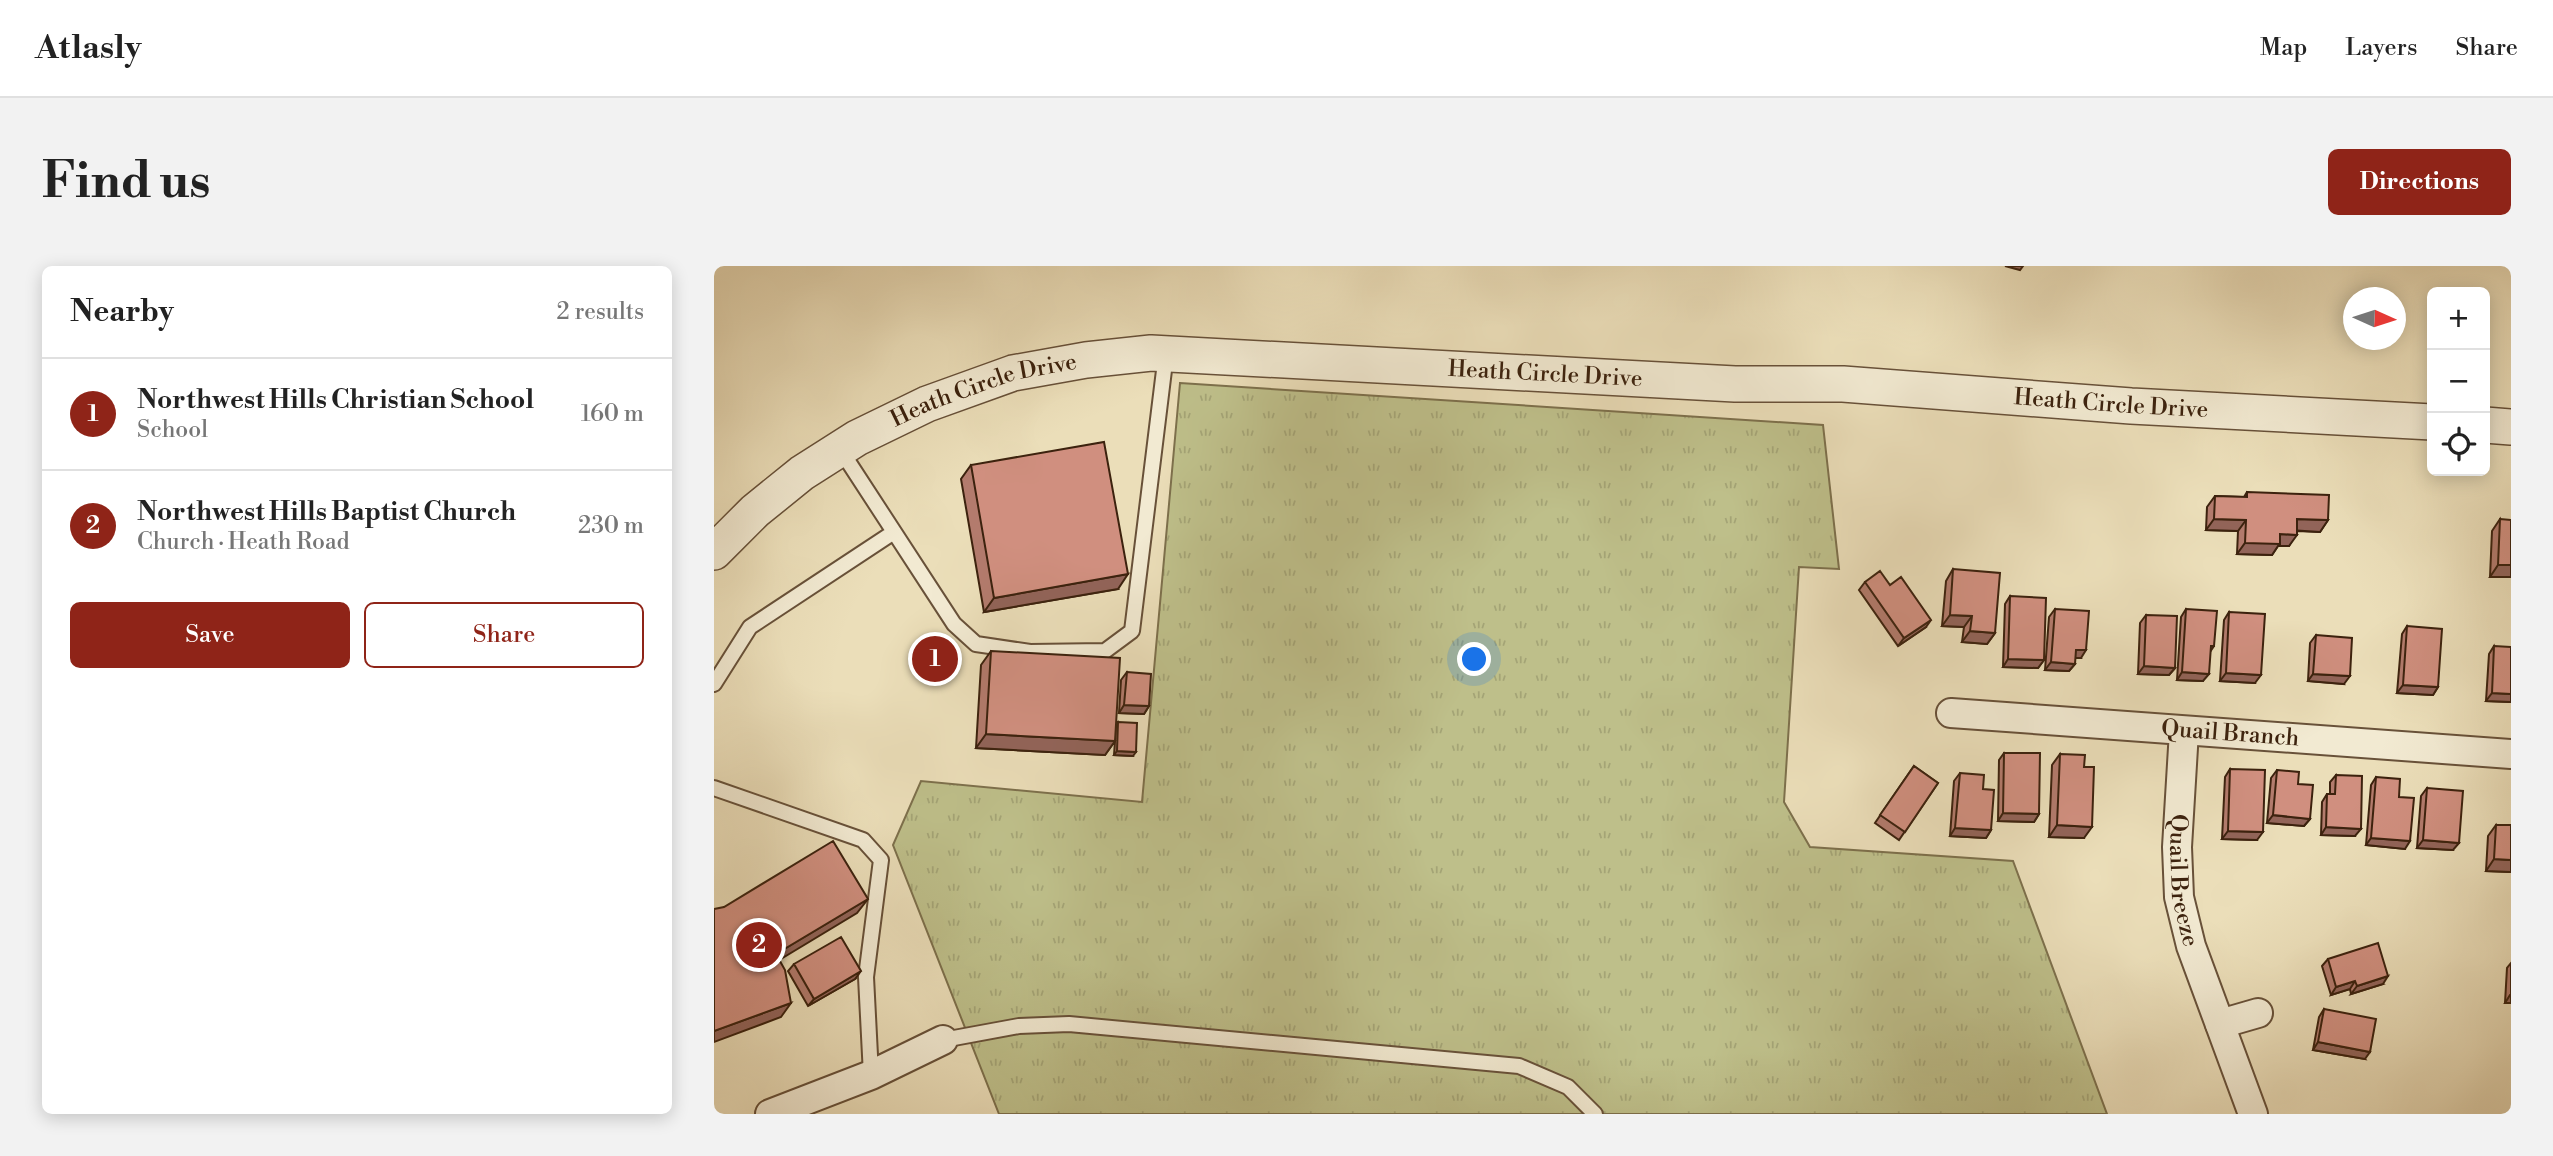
<!DOCTYPE html>
<html lang="en">
<head>
<meta charset="utf-8">
<style>
  :root { --surface:#fff; --page:#f2f2f2; --text:#222; --muted:#767676; --line:#e0e0e0; --accent:#8f2418 }
  body { margin:0; font-family:"Libre Bodoni",serif; background:var(--page); color:var(--text) }
  .controls { position:absolute; right:21px; top:21px; display:grid; overflow:hidden; border-radius:10px; box-shadow:0 4px 18px #0003 }
  .controls button { width:63px; height:63px; display:grid; place-items:center; padding:0; border:0; border-bottom:2px solid var(--line); background:var(--surface); color:var(--text); font:35px sans-serif }
  .compass { position:absolute; left:1629px; top:21px; width:63px; height:63px; border-radius:50%; background:var(--surface); box-shadow:0 4px 18px #0003; rotate:93deg }
  .you { position:absolute; left:761px; top:394px; width:24px; height:24px; margin:-18px; border:5px solid #fff; border-radius:50%; background:#1a73e8; box-shadow:0 0 0 10px #1a73e833 }
  .badge { display:grid; place-items:center; width:46px; height:46px; border-radius:50%; background:var(--accent); color:#fff; font-size:23px; font-weight:700 }
  .pin { position:absolute; translate:-50% -50%; border:4px solid #fff; box-shadow:0 2px 7px #0006 }
  .list { margin:0; padding:0; list-style:none }
  h2 { display:flex; justify-content:space-between; align-items:center; height:91px; margin:0; padding:0 28px; font-size:30px }
  h2 small { font-size:23px; font-weight:400; color:var(--muted) }
  .list li { display:grid; grid-template-columns:46px 1fr auto; gap:21px; align-items:center; box-sizing:border-box; height:112px; padding:0 28px; border-top:2px solid var(--line) }
  .list b { display:block; font-size:26px; white-space:nowrap }
  .list p { margin:0; font-size:23px; white-space:nowrap; color:var(--muted) }
  .list em { font-size:23px; font-style:normal; color:var(--muted) }
  .actions { display:flex; gap:14px; padding:21px 28px }
  .actions a { flex:1; padding:16px 0; border:2px solid var(--accent); border-radius:10px; text-align:center; font-size:24px; color:var(--accent) }
  .actions .main { background:var(--accent); color:#fff }
  .icon { flex:none; width:38px; height:38px; fill:none; stroke:currentColor; stroke-width:2; stroke-linecap:round; stroke-linejoin:round }
  .map { position:relative; flex:none; width:1797px; height:848px; overflow:hidden; border-radius:10px }
  header { display:flex; align-items:center; gap:42px; box-sizing:border-box; height:98px; padding:0 35px; background:var(--surface); border-bottom:2px solid var(--line) }
  header strong { font-size:33px }
  nav { display:flex; gap:38px; margin-inline-start:auto; font-size:24px }
  .intro { display:flex; align-items:center; justify-content:space-between; box-sizing:border-box; height:168px; padding:0 42px }
  h1 { margin:0; font-size:49px }
  .button { padding:18px 32px; border-radius:10px; background:var(--accent); color:#fff; font-size:24px; font-weight:700 }
  main { display:flex; gap:42px; padding:0 42px }
  aside { flex:1; background:var(--surface); border-radius:10px; box-shadow:0 4px 18px #0003 }
  .map>svg:first-child { display:block }
</style>
</head>
<body>
<header>
<strong>Atlasly</strong>
<nav><a>Map</a><a>Layers</a><a>Share</a></nav>
</header>
<div class="intro"><h1>Find us</h1><a class="button">Directions</a></div>
<main>
<aside>
<h2>Nearby<small>2 results</small></h2>
<ul class="list">
<li><span class="badge">1</span><div><b>Northwest Hills Christian School</b><p>School</p></div><em>160 m</em></li>
<li><span class="badge">2</span><div><b>Northwest Hills Baptist Church</b><p>Church · Heath Road</p></div><em>230 m</em></li>
</ul>
<div class="actions"><a class="main">Save</a><a>Share</a></div>
</aside>
<div class="map">
<svg width="1797" height="848" viewBox="0 0 1797 848">
  <defs>
    <pattern id="grass-tufts" width="24" height="20" patternUnits="userSpaceOnUse" patternTransform="scale(1.75)"><rect width="24" height="20" fill="#bebf8a"/><path d="M3 7l-1-3M5 7V3M7 7l1-3M15 17l-1-3M17 17v-4M19 17l1-3" fill="none" stroke="#a4a476"/></pattern>
  </defs>
  <rect width="100%" height="100%" fill="#ebdeb9"/>
  <filter id="stains"><feTurbulence type="fractalNoise" baseFrequency=".00286" numOctaves="4"/><feColorMatrix values="0 0 0 0 .2 0 0 0 0 .09 0 0 0 0 .02 0 0 0 .5 -.17"/></filter>
  <radialGradient id="worn" r=".72"><stop offset=".6" stop-color="#630" stop-opacity="0"/><stop offset="1" stop-color="#630" stop-opacity=".3"/></radialGradient>
  <!-- grass -->
  <path fill="url(#grass-tufts)" stroke="#7d704c" stroke-width="2" d="M 466,117 L 1109,159 L 1125,303 L 1085,301 L 1070,536 L 1096,581 L 1299,595 L 1393,848 L 285,848 L 179,579 L 207,515 L 428,536 Z"/>
  <g fill="none" stroke-linecap="round" stroke-linejoin="round">
    <!-- service casing -->
    <g stroke="#685139" stroke-width="18">
      <path id="service" d="M 126,183 L 240,358 L 262,378 L 316,386 L 391,385 L 418,365 L 452,88
        M 0,418 L 36,361 L 180,266
        M 0,522 L 149,574 L 167,594 L 152,711 L 157,809
        M 229,774 L 305,760 L 355,758 L 805,800 L 854,821 L 881,848"/>
    </g>
    <!-- minor casing -->
    <g stroke="#685139" stroke-width="32">
      <g id="minor">
        <path id="s1" d="M 1237,447 L 1797,488"/>
        <path id="s2" d="M 1470,465 L 1463,581 L 1465,631 L 1477,680 L 1539,848"/>
        <path d="M 1506,758 L 1544,747"/>
        <path d="M 56,848 L 157,809 L 229,774"/>
      </g>
    </g>
    <!-- tertiary casing -->
    <g stroke="#685139" stroke-width="38">
      <g id="tertiary">
        <path d="M 1771,159 L 1797,161"/>
        <path id="s3" d="M 0,286 L 41,245 L 88,207 L 143,172 L 213,138 L 299,107 L 372,94 L 437,87 L 1021,118 L 1129,118 L 1417,140 L 1718,156"/>
      </g>
    </g>
    <!-- service -->
    <use href="#service" stroke="#f2ead2" stroke-width="14"/>
    <!-- minor -->
    <use href="#minor" stroke="#f2ead2" stroke-width="28"/>
    <!-- tertiary -->
    <use href="#tertiary" stroke="#f2ead2" stroke-width="35"/>
  </g>
  <!-- wall -->
  <path fill="#b37b6d" stroke="#3c220e" stroke-width="2" d="M 257,199 L 404,323 L 270,346 L 247,213 Z
    M 1533,226 L 1614,254 L 1606,266 L 1583,265 L 1575,280 L 1564,280 L 1558,289 L 1523,288 L 1524,265 L 1492,264 L 1493,241 L 1501,230 L 1530,231 Z
    M 1786,253 L 1797,311 L 1776,311 L 1778,265 Z
    M 1239,303 L 1281,367 L 1273,378 L 1248,376 L 1250,361 L 1228,360 L 1232,315 Z
    M 1151,316 L 1176,319 L 1212,361 L 1184,380 L 1145,324 Z
    M 1296,330 L 1330,394 L 1324,402 L 1289,401 L 1291,338 Z
    M 1341,343 L 1367,392 L 1361,392 L 1361,398 L 1355,405 L 1331,404 L 1335,351 Z
    M 1472,343 L 1500,380 L 1496,386 L 1489,415 L 1463,414 L 1467,351 Z
    M 1515,346 L 1541,417 L 1506,415 L 1510,354 Z
    M 1432,349 L 1461,402 L 1455,409 L 1424,408 L 1426,357 Z
    M 1693,360 L 1724,421 L 1719,429 L 1683,427 L 1688,368 Z
    M 1602,369 L 1630,418 L 1594,415 L 1596,377 Z
    M 1780,380 L 1797,436 L 1772,435 L 1775,388 Z
    M 277,385 L 402,459 L 404,456 L 419,490 L 400,489 L 401,475 L 391,489 L 262,482 L 267,399 Z
    M 413,406 L 435,440 L 430,448 L 405,447 L 407,414 Z
    M 1290,487 L 1325,548 L 1320,556 L 1284,555 L 1285,494 Z
    M 1346,488 L 1370,572 L 1335,571 L 1338,499 Z
    M 1200,500 L 1224,517 L 1185,574 L 1161,557 Z
    M 1516,503 L 1543,574 L 1508,573 L 1511,511 Z
    M 1563,504 L 1584,518 L 1596,553 L 1590,560 L 1553,557 L 1557,512 Z
    M 1246,507 L 1269,523 L 1277,564 L 1272,572 L 1236,570 L 1240,515 Z
    M 1622,509 L 1641,570 L 1607,569 L 1608,536 L 1613,528 L 1616,528 L 1616,516 Z
    M 1662,511 L 1685,531 L 1691,583 L 1652,579 L 1657,519 Z
    M 1713,522 L 1739,584 L 1703,582 L 1707,530 Z
    M 1782,559 L 1797,606 L 1772,605 L 1774,570 Z
    M 1614,693 L 1669,718 L 1637,728 L 1636,723 L 1617,729 L 1608,700 Z
    M 1797,697 L 1797,737 L 1791,737 L 1793,702 Z
    M 80,698 L 141,713 L 94,740 L 74,705 Z
    M 1610,743 L 1651,793 L 1599,784 L 1605,751 Z"/>
  <!-- shaded-wall -->
  <path fill="#926459" stroke="#3c220e" stroke-width="2" d="M 1291,0 L 1309,0 L 1306,4 Z
    M 1500,253 L 1532,254 L 1524,265 L 1492,264 Z
    M 1583,253 L 1614,254 L 1606,266 L 1575,264 Z
    M 1566,268 L 1583,269 L 1575,280 L 1564,280 L 1558,289 L 1523,288 L 1531,277 Z
    M 1784,299 L 1797,299 L 1797,311 L 1776,311 Z
    M 414,308 L 404,323 L 270,346 L 280,332 Z
    M 1236,349 L 1258,350 L 1250,361 L 1228,360 Z
    M 1217,354 L 1212,361 L 1184,380 L 1190,372 Z
    M 1256,365 L 1281,367 L 1273,378 L 1248,376 Z
    M 1362,384 L 1372,384 L 1367,392 L 1356,392 Z
    M 1294,393 L 1330,394 L 1324,402 L 1289,401 Z
    M 1337,396 L 1361,398 L 1355,405 L 1331,404 Z
    M 1430,400 L 1461,402 L 1455,409 L 1424,408 Z
    M 1468,406 L 1495,408 L 1489,415 L 1463,414 Z
    M 1512,407 L 1547,409 L 1541,417 L 1506,415 Z
    M 1599,408 L 1636,410 L 1630,418 L 1594,415 Z
    M 1689,419 L 1724,421 L 1719,429 L 1683,427 Z
    M 1778,427 L 1797,428 L 1797,436 L 1772,435 Z
    M 410,439 L 435,440 L 430,448 L 405,447 Z
    M 272,468 L 401,475 L 391,489 L 262,482 Z
    M 403,485 L 422,486 L 419,490 L 400,489 Z
    M 1289,547 L 1325,548 L 1320,556 L 1284,555 Z
    M 1559,549 L 1596,553 L 1590,560 L 1553,557 Z
    M 1343,559 L 1378,561 L 1370,572 L 1335,571 Z
    M 1612,561 L 1647,563 L 1641,570 L 1607,569 Z
    M 1241,562 L 1277,564 L 1272,572 L 1236,570 Z
    M 1514,565 L 1549,566 L 1543,574 L 1508,573 Z
    M 1657,572 L 1696,575 L 1691,583 L 1652,579 Z
    M 1709,574 L 1745,577 L 1739,584 L 1703,582 Z
    M 1780,593 L 1797,594 L 1797,606 L 1772,605 Z
    M 154,633 L 143,647 L 52,702 L 62,688 Z
    M 147,705 L 141,713 L 94,740 L 100,733 Z
    M 1674,710 L 1669,718 L 1637,728 L 1643,720 Z
    M 1641,715 L 1636,723 L 1617,729 L 1622,721 Z
    M 1796,729 L 1797,729 L 1797,737 L 1791,737 Z
    M 77,737 L 67,751 L 0,776 L 0,765 Z
    M 1604,776 L 1656,786 L 1651,793 L 1599,784 Z"/>
  <!-- building -->
  <path fill="#d08f7f" stroke="#3c220e" stroke-width="2" d="M 390,176 L 414,308 L 280,332 L 257,199 Z
    M 1533,226 L 1615,229 L 1614,254 L 1583,253 L 1583,269 L 1566,268 L 1566,278 L 1531,277 L 1532,254 L 1500,253 L 1501,230 L 1533,231 Z
    M 1786,253 L 1797,254 L 1797,299 L 1784,299 Z
    M 1239,303 L 1286,307 L 1281,367 L 1256,365 L 1258,350 L 1236,349 Z
    M 1166,305 L 1176,319 L 1187,311 L 1217,354 L 1190,372 L 1151,316 Z
    M 1296,330 L 1332,332 L 1330,394 L 1294,393 Z
    M 1341,343 L 1375,345 L 1372,384 L 1362,384 L 1361,398 L 1337,396 Z
    M 1472,343 L 1503,345 L 1500,380 L 1497,380 L 1495,408 L 1468,406 Z
    M 1515,346 L 1551,348 L 1547,409 L 1512,407 Z
    M 1432,349 L 1463,350 L 1461,402 L 1430,400 Z
    M 1693,360 L 1728,363 L 1724,421 L 1689,419 Z
    M 1602,369 L 1638,372 L 1636,410 L 1599,408 Z
    M 1780,380 L 1797,381 L 1797,428 L 1778,427 Z
    M 277,385 L 406,392 L 401,475 L 272,468 Z
    M 413,406 L 437,408 L 435,440 L 410,439 Z
    M 404,456 L 423,457 L 422,486 L 403,485 Z
    M 1290,487 L 1326,487 L 1325,548 L 1289,547 Z
    M 1346,488 L 1371,489 L 1370,501 L 1380,501 L 1378,561 L 1343,559 Z
    M 1200,500 L 1224,517 L 1191,566 L 1166,549 Z
    M 1516,503 L 1551,504 L 1549,566 L 1514,565 Z
    M 1563,504 L 1585,506 L 1584,518 L 1599,519 L 1596,553 L 1559,549 Z
    M 1246,507 L 1270,509 L 1269,523 L 1280,524 L 1277,564 L 1241,562 Z
    M 1622,509 L 1648,510 L 1647,563 L 1612,561 L 1613,528 L 1621,528 Z
    M 1662,511 L 1686,513 L 1685,531 L 1700,532 L 1696,575 L 1657,572 Z
    M 1713,522 L 1749,525 L 1745,577 L 1709,574 Z
    M 1782,559 L 1797,559 L 1797,594 L 1780,593 Z
    M 119,575 L 154,633 L 62,688 L 71,704 L 77,737 L 0,765 L 0,643 L 10,641 Z
    M 127,671 L 147,705 L 100,733 L 80,698 Z
    M 1664,677 L 1674,710 L 1643,720 L 1641,715 L 1622,721 L 1614,693 Z
    M 1610,743 L 1662,753 L 1656,786 L 1604,776 Z"/>
  <g text-anchor="middle" dominant-baseline="central" stroke-width="5" stroke-linejoin="round" paint-order="stroke">
    <!-- street labels -->
    <g font-size="23" fill="#3c220e" stroke="#f2ead2">
      <text stroke="none"><textPath href="#s3" startOffset="887">Heath Circle Drive</textPath></text>
      <text stroke="none"><textPath href="#s3" startOffset="320">Heath Circle Drive</textPath></text>
      <text stroke="none"><textPath href="#s3" startOffset="1454">Heath Circle Drive</textPath></text>
      <text stroke="none"><textPath href="#s1" startOffset="280">Quail Branch</textPath></text>
      <text stroke="none"><textPath href="#s2" startOffset="150">Quail Breeze</textPath></text>
    </g>
  </g>
  <rect width="100%" height="100%" filter="url(#stains)"/>
  <rect width="100%" height="100%" fill="url(#worn)"/>
</svg>
<div class="controls">
<button>+</button>
<button>−</button>
<button><svg class="icon" aria-label="locate" viewBox="0 0 24 24"><circle cx="12" cy="12" r="6"/><path d="M12 2v4M12 18v4M2 12h4M18 12h4"/></svg></button>
</div>
<svg class="compass" viewBox="-18 -18 36 36"><path d="M0-13l5 13h-10z" fill="#e53935"/><path d="M0 13l5-13h-10z" fill="#767676"/></svg>
<div class="you"></div>
<div class="pin badge" style="left:221px;top:393px">1</div>
<div class="pin badge" style="left:45px;top:679px">2</div>
</div>
</main>
</body>
</html>
